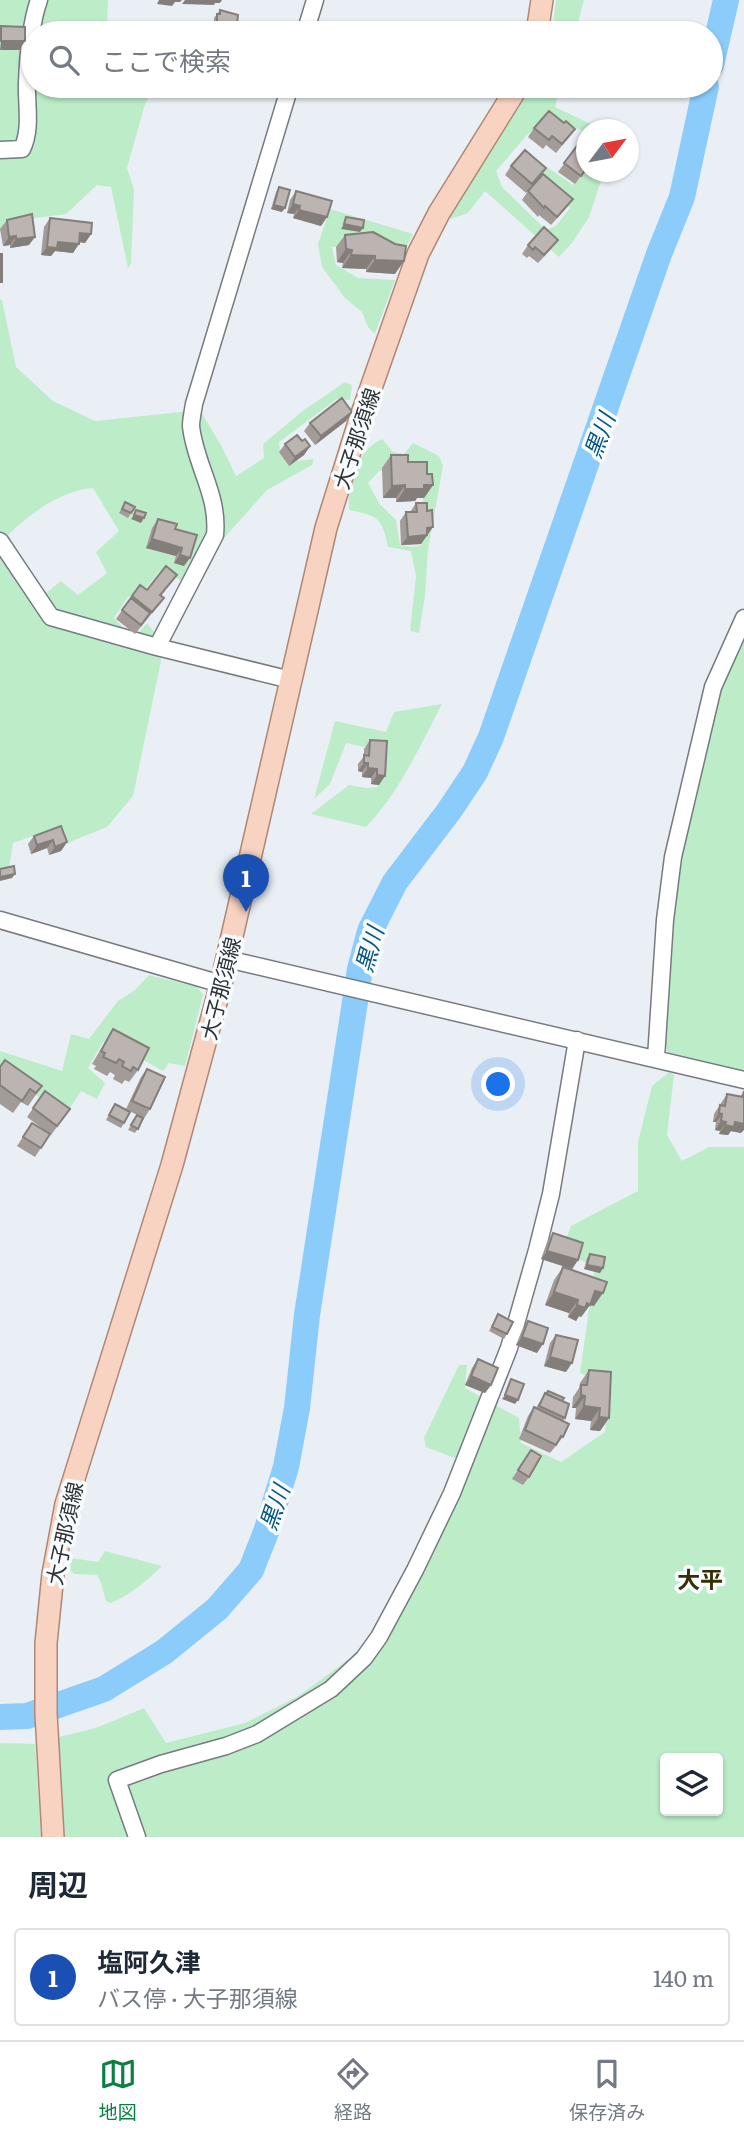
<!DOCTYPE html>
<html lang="ja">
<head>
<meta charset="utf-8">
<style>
  :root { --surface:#fff; --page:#f6f6f7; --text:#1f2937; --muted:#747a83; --line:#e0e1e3; --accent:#0b8043 }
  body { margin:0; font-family:Literata,"Noto Sans JP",serif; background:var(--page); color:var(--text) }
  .controls { position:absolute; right:21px; bottom:21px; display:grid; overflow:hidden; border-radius:7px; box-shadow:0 2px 5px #0004 }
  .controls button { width:63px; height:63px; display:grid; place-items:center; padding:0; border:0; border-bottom:2px solid var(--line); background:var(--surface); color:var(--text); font:35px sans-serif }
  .compass { position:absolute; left:576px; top:119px; width:63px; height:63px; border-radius:50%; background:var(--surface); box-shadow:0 2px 5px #0004; rotate:58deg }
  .you { position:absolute; left:499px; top:1085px; width:24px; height:24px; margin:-18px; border:5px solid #fff; border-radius:50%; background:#1a73e8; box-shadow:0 0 0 10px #1a73e833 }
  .badge { display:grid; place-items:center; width:46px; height:46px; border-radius:50%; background:var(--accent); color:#fff; font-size:23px; font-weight:700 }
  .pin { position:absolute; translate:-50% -58px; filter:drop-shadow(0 2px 4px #0008) }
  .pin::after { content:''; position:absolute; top:37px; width:24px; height:21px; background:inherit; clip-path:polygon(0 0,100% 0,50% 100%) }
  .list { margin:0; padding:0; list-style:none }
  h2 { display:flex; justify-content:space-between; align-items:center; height:91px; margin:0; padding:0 28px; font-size:30px }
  h2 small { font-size:23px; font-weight:400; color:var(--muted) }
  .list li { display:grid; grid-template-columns:46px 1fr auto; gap:21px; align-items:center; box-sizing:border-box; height:98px; margin:0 14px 14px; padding:0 14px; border:2px solid var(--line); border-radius:7px }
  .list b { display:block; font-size:26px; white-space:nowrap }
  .list p { margin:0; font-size:23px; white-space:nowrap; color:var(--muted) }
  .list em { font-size:23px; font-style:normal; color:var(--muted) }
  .icon { flex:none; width:38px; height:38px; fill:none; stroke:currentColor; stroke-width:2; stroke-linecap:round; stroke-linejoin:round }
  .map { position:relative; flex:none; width:744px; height:1837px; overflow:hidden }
  .search { position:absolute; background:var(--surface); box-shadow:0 2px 5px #0004; left:21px; right:21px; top:21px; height:77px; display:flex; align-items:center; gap:18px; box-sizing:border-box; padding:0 24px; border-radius:38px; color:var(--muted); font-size:26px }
  .sheet { height:203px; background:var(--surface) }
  nav { display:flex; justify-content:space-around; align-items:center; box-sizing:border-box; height:98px; border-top:2px solid var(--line); background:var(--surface); font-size:19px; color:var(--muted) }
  nav a { display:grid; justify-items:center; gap:4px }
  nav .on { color:var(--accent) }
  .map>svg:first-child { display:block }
</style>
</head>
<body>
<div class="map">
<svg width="744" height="1837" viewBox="0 0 744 1837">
  <rect width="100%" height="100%" fill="#e9eff5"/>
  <!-- green -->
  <path fill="#bcedc8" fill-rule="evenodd" d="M 0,0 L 108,0 L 107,33 L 33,33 L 33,86 L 155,86 L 145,104 L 127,168 L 134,189 L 131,264 L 128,268 L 111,187 L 97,185 L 66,214 L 5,222 L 0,231 Z
    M 556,0 L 584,0 L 575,33 L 552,33 Z
    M 532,86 L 560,86 L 555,107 L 601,129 L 586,130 L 586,132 L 548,118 L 527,135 L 496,171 L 502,187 L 546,230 L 556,226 L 570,208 L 542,183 L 528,165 L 532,157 L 573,185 L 586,168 L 586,172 L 604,172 L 589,217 L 572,243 L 559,257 L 485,191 L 468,213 L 447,220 Z
    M 330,209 L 413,234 L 403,253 L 369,244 L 332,247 L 336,265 L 358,278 L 395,280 L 375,334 L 368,327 L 362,312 L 345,298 L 322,267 L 318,244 Z
    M 0,299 L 2,300 L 16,367 L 53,401 L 95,421 L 200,410 L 222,447 L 236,476 L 264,458 L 263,444 L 304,410 L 345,382 L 352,385 L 350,400 L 337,399 L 279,442 L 280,452 L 287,462 L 314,459 L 312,465 L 267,490 L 185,582 L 160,571 L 142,593 L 128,597 L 114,618 L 129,634 L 136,636 L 147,623 L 155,633 L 161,661 L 133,796 L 107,827 L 67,843 L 53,829 L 13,843 L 9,868 L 0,869 ZM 93,488 L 119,531 L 96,552 L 107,573 L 78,595 L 61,581 L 45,594 L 8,535 C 29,514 62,490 93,488 Z
    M 382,439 L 393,452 L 404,454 L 413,443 L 439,456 L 443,466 L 428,550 L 425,596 L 419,633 L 410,631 L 416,576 L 411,551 L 388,547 C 382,517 378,516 349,510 C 347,481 355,453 382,439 ZM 387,470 L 419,475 C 421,496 431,525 421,545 L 413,547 L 400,545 L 396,520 L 379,503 L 368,483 L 379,471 Z
    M 744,635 L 744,1071 L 669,1054 L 661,1038 L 675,866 L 716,694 Z
    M 442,704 C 420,746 399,793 366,827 L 311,814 L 349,785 L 366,788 L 378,787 L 384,751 L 346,743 L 330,784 L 314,799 L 335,721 L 386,732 L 394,712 Z
    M 149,975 L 197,987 L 203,995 L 185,1066 L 169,1063 L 163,1071 L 117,1045 L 103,1042 L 88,1068 L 105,1083 L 97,1099 L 81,1091 L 66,1114 L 0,1073 L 0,1051 L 62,1071 L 71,1034 L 89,1039 L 118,1001 L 135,990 Z
    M 669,1072 L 674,1075 L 667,1135 L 682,1161 L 709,1147 L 744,1147 L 744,1837 L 61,1837 L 59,1737 L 96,1728 L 144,1708 L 166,1743 L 245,1723 L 297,1697 L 360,1651 L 414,1565 L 468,1463 L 426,1447 L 424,1438 L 459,1365 L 467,1365 L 465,1388 L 519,1418 L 521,1443 L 561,1462 L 605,1432 L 609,1385 L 580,1373 L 595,1267 L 562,1251 L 571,1226 L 638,1191 L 638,1142 L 652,1086 ZM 665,1758 L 718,1758 L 718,1811 L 665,1811 Z
    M 105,1551 L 162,1566 C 146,1582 131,1594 111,1603 L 106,1601 L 101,1583 L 97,1575 L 74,1574 L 70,1570 L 71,1558 L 98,1562 Z
    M 0,1743 L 35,1744 L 41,1837 L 0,1837 Z"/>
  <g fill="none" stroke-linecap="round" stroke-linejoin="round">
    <!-- river -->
    <path stroke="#8cccfb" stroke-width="26" d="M 711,65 L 726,0
      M 0,1717 L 27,1716 L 104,1689 L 164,1652 L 217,1609 L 251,1570 L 266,1532 L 286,1467 L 297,1408 L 307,1315 L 360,969 L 370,931 L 395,882 L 449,811 L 475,772 L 491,737 L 659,254 L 682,197 L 706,86"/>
    <!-- minor casing -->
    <g stroke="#757b80" stroke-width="19">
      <path id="minor" d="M 305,33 L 315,0
        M 0,150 L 22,149 C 32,129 26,103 27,83 C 28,56 30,25 39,0
        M 0,541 L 51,617 L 157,647 L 291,680
        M 157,647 L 215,535 C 219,494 195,465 191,426 C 191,419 193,411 194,404 L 290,86
        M 0,920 L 221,984
        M 227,959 L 744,1080
        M 656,1058 L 665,920 L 673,857 L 713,687 L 744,618
        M 137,1837 L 117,1780 L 161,1764 L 226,1746 L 257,1734 L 331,1689 L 364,1658 L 379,1637 L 415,1570 L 452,1493 L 509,1348 L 537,1250 L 551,1194 L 577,1040"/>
    </g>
    <!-- major casing -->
    <g stroke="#ae8876" stroke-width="24">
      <path id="major" d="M 537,33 L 542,0
        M 53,1837 L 46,1713 L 46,1643 L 53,1574 L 66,1504 L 172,1165 L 221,984 L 326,528 L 359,422 L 418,254 L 439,213 L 518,86"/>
    </g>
    <!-- minor -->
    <use href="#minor" stroke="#fff" stroke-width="16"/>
    <!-- major -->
    <use href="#major" stroke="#f8d3c2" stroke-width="21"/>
  </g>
  <!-- wall -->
  <path fill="#a29b97" d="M 220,10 L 237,24 L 234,29 L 214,27 L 214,18 Z
    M 534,128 L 569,137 L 556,153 L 546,145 L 543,149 L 528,137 Z
    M 586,134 L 586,162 L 583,167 L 586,169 L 575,184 L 558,172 Z
    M 511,166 L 540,176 L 526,193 L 505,175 Z
    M 279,187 L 282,212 L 271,209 L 276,192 Z
    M 296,191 L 327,217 L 321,226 L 293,218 L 294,214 L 287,213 L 290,200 Z
    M 528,191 L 567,207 L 551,225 L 539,215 L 538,217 L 522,200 Z
    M 50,218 L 91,234 L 85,243 L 79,242 L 73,253 L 55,251 L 51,256 L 41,255 L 44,227 Z
    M 7,220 L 29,245 L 10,248 L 10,245 L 3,246 L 0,229 Z
    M 373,232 L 395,274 L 366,272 L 366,269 L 342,268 L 343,263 L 337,262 L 336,247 L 345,235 Z
    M 528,245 L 552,248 L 538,263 L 529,256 L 527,258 L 522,254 Z
    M 352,412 L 346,421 L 315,445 L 304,431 L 310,423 Z
    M 302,441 L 310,446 L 304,455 L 289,466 L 279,452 L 285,444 Z
    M 391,455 L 427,474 L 433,485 L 424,498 L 417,498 L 415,501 L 396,502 L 396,498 L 383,498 L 382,468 Z
    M 125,502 L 131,513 L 128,518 L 119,513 Z
    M 416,503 L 433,527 L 421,544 L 401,545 L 400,521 L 406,512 L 410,512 Z
    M 158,519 L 175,529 L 197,535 L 184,566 L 174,563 L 176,556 L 146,548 L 152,528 Z
    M 177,575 L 161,596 L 164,598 L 158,606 L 135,634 L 116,619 L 132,596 L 147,590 Z
    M 370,740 L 387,741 L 379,785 L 371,784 L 371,778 L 362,777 L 362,772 L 358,771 L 358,764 L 364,756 L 364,749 Z
    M 34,836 L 67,842 L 61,851 L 49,855 L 47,848 L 31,854 L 28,844 Z
    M 113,1029 L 138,1070 L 129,1082 L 125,1080 L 122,1084 L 113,1079 L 115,1075 L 110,1072 L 107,1076 L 94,1069 L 96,1066 L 92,1064 L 105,1042 Z
    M 0,1067 L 42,1086 L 28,1106 L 21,1102 L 13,1113 L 0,1104 Z
    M 147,1069 L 150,1109 L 135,1133 L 128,1130 L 137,1115 L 126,1109 L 141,1077 Z
    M 45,1091 L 70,1109 L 51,1135 L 27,1117 Z
    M 744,1091 L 741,1133 L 731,1131 L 728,1135 L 719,1134 L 720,1131 L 715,1130 L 716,1122 L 713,1122 L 714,1114 L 727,1094 L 740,1097 Z
    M 115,1104 L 124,1123 L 121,1128 L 106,1120 Z
    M 32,1123 L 50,1134 L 35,1157 L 17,1146 Z
    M 553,1233 L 578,1260 L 572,1269 L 541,1259 L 547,1242 Z
    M 590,1254 L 603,1268 L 600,1273 L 584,1269 L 587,1258 Z
    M 563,1267 L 594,1306 L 590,1305 L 581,1317 L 579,1316 L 576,1321 L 568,1317 L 569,1313 L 545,1305 L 554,1280 Z
    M 498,1314 L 507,1334 L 504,1339 L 489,1331 Z
    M 528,1321 L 537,1353 L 516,1345 L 522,1330 Z
    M 556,1335 L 566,1372 L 544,1366 L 550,1343 Z
    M 478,1359 L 491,1385 L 485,1393 L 465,1385 L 472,1368 Z
    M 589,1370 L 609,1418 L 600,1431 L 590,1430 L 591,1421 L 575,1419 L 576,1408 L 572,1408 L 573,1397 L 579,1388 L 580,1383 Z
    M 545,1393 L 562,1401 L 565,1418 L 563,1421 L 563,1437 L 550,1453 L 519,1439 L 528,1416 L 534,1407 L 536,1408 Z
    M 531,1450 L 529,1477 L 523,1485 L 512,1479 Z"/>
  <!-- shaded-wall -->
  <path fill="#847e7b" d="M 159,0 L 182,0 L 180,2 L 175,2 L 172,6 L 157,4 Z
    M 185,0 L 222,0 L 220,3 L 215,3 L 214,5 L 182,4 Z
    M 217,23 L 237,24 L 234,29 L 214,27 Z
    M 1,41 L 25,41 L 19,50 L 0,50 Z
    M 293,204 L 300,206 L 294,214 L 287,213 Z
    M 274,205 L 285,208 L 282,212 L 271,209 Z
    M 299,210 L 327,217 L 321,226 L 293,218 Z
    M 344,224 L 363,228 L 360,232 L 341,229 Z
    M 80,233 L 91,234 L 85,243 L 73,241 Z
    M 16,236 L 10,245 L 3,246 L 9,237 Z
    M 35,237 L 29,245 L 10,248 L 16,239 Z
    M 58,242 L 79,244 L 73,253 L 55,251 L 51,256 L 41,255 L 47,247 Z
    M 346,249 L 352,250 L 343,263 L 337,262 Z
    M 351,255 L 375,256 L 366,269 L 342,268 Z
    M 375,260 L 404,261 L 395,274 L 366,272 Z
    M 352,412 L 346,421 L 315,445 L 321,436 Z
    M 310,446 L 304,455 L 289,466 L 295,457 Z
    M 405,485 L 396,498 L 383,498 L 392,486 Z
    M 424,485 L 433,485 L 424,498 L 417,498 L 415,501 L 396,502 L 405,489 Z
    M 134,515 L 144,518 L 141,523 L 131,519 Z
    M 433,527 L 421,544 L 401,545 L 408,537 L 427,528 Z
    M 152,539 L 182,548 L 176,556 L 146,548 Z
    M 180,555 L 190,558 L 184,566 L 174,563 Z
    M 364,763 L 368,763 L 362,772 L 358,771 Z
    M 368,768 L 377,769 L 371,778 L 362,777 Z
    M 377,775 L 385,776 L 379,785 L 371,784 Z
    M 53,840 L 47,848 L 31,854 L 37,845 Z
    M 67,842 L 61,851 L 49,855 L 55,847 Z
    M 15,874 L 12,878 L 0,881 L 0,877 Z
    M 719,1113 L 722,1114 L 716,1122 L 713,1122 Z
    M 721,1121 L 726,1122 L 720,1131 L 715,1130 Z
    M 735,1122 L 744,1124 L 744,1130 L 741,1133 L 731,1131 L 728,1135 L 719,1134 L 725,1125 Z
    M 547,1251 L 578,1260 L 572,1269 L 541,1259 Z
    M 587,1265 L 603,1268 L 600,1273 L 584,1269 Z
    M 595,1291 L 603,1293 L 594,1306 L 590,1305 L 581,1317 L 579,1316 L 576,1321 L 568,1317 L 577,1305 Z
    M 554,1292 L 578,1300 L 569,1313 L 545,1305 Z
    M 522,1337 L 543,1344 L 537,1353 L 516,1345 Z
    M 550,1357 L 572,1363 L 566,1372 L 544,1366 Z
    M 471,1376 L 491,1385 L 485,1393 L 465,1385 Z
    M 505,1395 L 518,1400 L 515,1404 L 502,1399 Z
    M 581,1395 L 585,1396 L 576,1408 L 572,1408 Z
    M 584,1406 L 600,1408 L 591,1421 L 575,1419 Z
    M 599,1417 L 609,1418 L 600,1431 L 590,1430 Z"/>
  <!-- building -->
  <path fill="#bcb4b0" stroke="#847e7b" stroke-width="2" d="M 220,10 L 238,15 L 237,24 L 217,23 L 217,14 L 220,14 Z
    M 1,26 L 25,27 L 25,41 L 1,41 Z
    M 158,28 L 169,28 L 168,33 L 158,33 Z
    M 549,111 L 564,123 L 566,121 L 575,129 L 562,144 L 552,136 L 549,140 L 534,128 Z
    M 583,138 L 586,141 L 586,162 L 583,166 L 586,169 L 581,176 L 564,163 Z
    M 525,150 L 546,168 L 532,184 L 511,166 Z
    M 543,174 L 573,199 L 557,217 L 545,206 L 544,208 L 528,191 Z
    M 279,187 L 290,190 L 285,208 L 274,205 Z
    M 296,191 L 332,201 L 327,217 L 299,210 L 300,206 L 293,204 Z
    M 32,214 L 35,237 L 16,239 L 16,236 L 9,237 L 7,220 Z
    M 346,217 L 364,220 L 363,228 L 344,224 Z
    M 50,218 L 92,223 L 91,234 L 80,233 L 79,244 L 58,242 L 57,248 L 47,247 Z
    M 544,227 L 558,240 L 544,255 L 535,247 L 533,250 L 528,245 Z
    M 373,232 L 395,244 L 406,246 L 404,261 L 375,260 L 375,256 L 351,255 L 352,250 L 346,249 L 345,235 Z
    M 0,254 L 2,254 L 2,282 L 0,282 Z
    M 342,398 L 352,412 L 321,436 L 310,423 Z
    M 297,435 L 302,441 L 305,439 L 310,446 L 295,457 L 285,444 Z
    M 391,455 L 408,455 L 408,462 L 427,462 L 427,474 L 432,474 L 433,485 L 424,485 L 424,489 L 405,489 L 405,485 L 392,486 Z
    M 125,502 L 135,507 L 131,513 L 122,509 Z
    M 416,503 L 427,503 L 427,511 L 432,510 L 433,527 L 427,528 L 427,535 L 408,537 L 406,512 L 417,512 Z
    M 136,510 L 146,513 L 144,518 L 134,515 Z
    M 158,519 L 177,524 L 175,529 L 197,535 L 190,558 L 180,555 L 182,548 L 152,539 Z
    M 166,566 L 177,575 L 160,595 L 164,598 L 152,612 L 132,596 L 140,585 L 147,590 Z
    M 131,598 L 150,613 L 141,625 L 122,610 Z
    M 370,740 L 387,741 L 385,776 L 377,775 L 377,769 L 368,768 L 368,763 L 364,763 L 364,755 L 369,756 Z
    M 61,826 L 67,842 L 55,847 L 53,840 L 37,845 L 34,836 Z
    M 14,866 L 15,874 L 0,877 L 0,869 Z
    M 113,1029 L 149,1048 L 138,1070 L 133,1067 L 131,1071 L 122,1066 L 124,1062 L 119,1059 L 116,1063 L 103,1057 L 105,1053 L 101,1051 Z
    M 5,1060 L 42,1086 L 36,1093 L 30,1089 L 22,1101 L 0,1085 L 0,1067 Z
    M 147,1069 L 165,1077 L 150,1109 L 132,1101 Z
    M 45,1091 L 70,1109 L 57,1126 L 33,1108 Z
    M 744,1091 L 744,1124 L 735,1122 L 734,1127 L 725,1125 L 726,1122 L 721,1121 L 722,1114 L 719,1113 L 720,1105 L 725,1106 L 727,1094 L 743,1097 Z
    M 115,1104 L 130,1112 L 124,1123 L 109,1115 Z
    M 137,1115 L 143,1118 L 138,1129 L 131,1125 Z
    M 32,1123 L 50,1134 L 41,1148 L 23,1137 Z
    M 553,1233 L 583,1243 L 578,1260 L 547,1251 Z
    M 590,1254 L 605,1257 L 603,1268 L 587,1265 Z
    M 563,1267 L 607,1282 L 603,1293 L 595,1291 L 590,1305 L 587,1303 L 585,1308 L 577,1305 L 578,1300 L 554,1292 Z
    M 498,1314 L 513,1322 L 507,1334 L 492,1327 Z
    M 528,1321 L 548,1328 L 543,1344 L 522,1337 Z
    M 556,1335 L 578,1340 L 572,1363 L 550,1357 Z
    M 478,1359 L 498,1368 L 491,1385 L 471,1376 Z
    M 589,1370 L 611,1372 L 609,1418 L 599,1417 L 600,1408 L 584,1406 L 585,1396 L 581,1395 L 581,1385 L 587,1385 Z
    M 511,1379 L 524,1384 L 518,1400 L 505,1395 Z
    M 548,1391 L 564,1398 L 562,1401 L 546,1394 Z
    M 545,1393 L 569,1404 L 565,1418 L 539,1406 Z
    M 534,1407 L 569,1424 L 563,1437 L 561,1436 L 556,1445 L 525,1430 Z
    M 531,1450 L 541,1456 L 529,1477 L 518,1470 Z"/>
  <g text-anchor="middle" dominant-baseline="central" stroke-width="7" stroke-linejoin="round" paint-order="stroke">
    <!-- street labels -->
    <g font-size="21" fill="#2f3234" stroke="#f9fcfe">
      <text transform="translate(355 438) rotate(-72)">大子那須線</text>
      <text transform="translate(219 988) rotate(-76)">大子那須線</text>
      <text transform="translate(63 1533) rotate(-78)">大子那須線</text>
    </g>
    <!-- water labels -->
    <g font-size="23" font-style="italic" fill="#085682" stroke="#f9fcfe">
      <text transform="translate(598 435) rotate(-70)">黒川</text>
      <text transform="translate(368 949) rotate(-74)">黒川</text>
      <text transform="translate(273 1507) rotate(-71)">黒川</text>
    </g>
    <!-- neighbourhood labels -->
    <g font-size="23" font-weight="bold" fill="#372e03" stroke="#f9fcfe">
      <text x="700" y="1578">大平</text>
    </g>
  </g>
</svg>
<div class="controls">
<button><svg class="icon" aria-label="layers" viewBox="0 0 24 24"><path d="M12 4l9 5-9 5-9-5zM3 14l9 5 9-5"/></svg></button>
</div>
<svg class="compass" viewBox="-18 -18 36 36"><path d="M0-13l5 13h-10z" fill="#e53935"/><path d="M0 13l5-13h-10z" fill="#747a83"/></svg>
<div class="you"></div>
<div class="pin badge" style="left:246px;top:912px;background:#1a4fb4">1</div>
<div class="search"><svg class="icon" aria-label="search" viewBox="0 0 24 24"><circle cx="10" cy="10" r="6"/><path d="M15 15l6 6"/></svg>ここで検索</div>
</div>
<section class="sheet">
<h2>周辺<small></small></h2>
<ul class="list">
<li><span class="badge" style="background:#1a4fb4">1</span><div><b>塩阿久津</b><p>バス停 · 大子那須線</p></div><em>140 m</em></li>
</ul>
</section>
<nav>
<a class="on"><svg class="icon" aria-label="map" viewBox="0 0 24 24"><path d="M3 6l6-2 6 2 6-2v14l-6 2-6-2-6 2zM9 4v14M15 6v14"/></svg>地図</a>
<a><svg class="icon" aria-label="directions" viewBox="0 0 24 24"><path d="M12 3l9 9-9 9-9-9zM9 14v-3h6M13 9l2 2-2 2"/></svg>経路</a>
<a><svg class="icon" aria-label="saved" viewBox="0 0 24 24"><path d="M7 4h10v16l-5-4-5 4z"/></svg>保存済み</a>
</nav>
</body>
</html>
